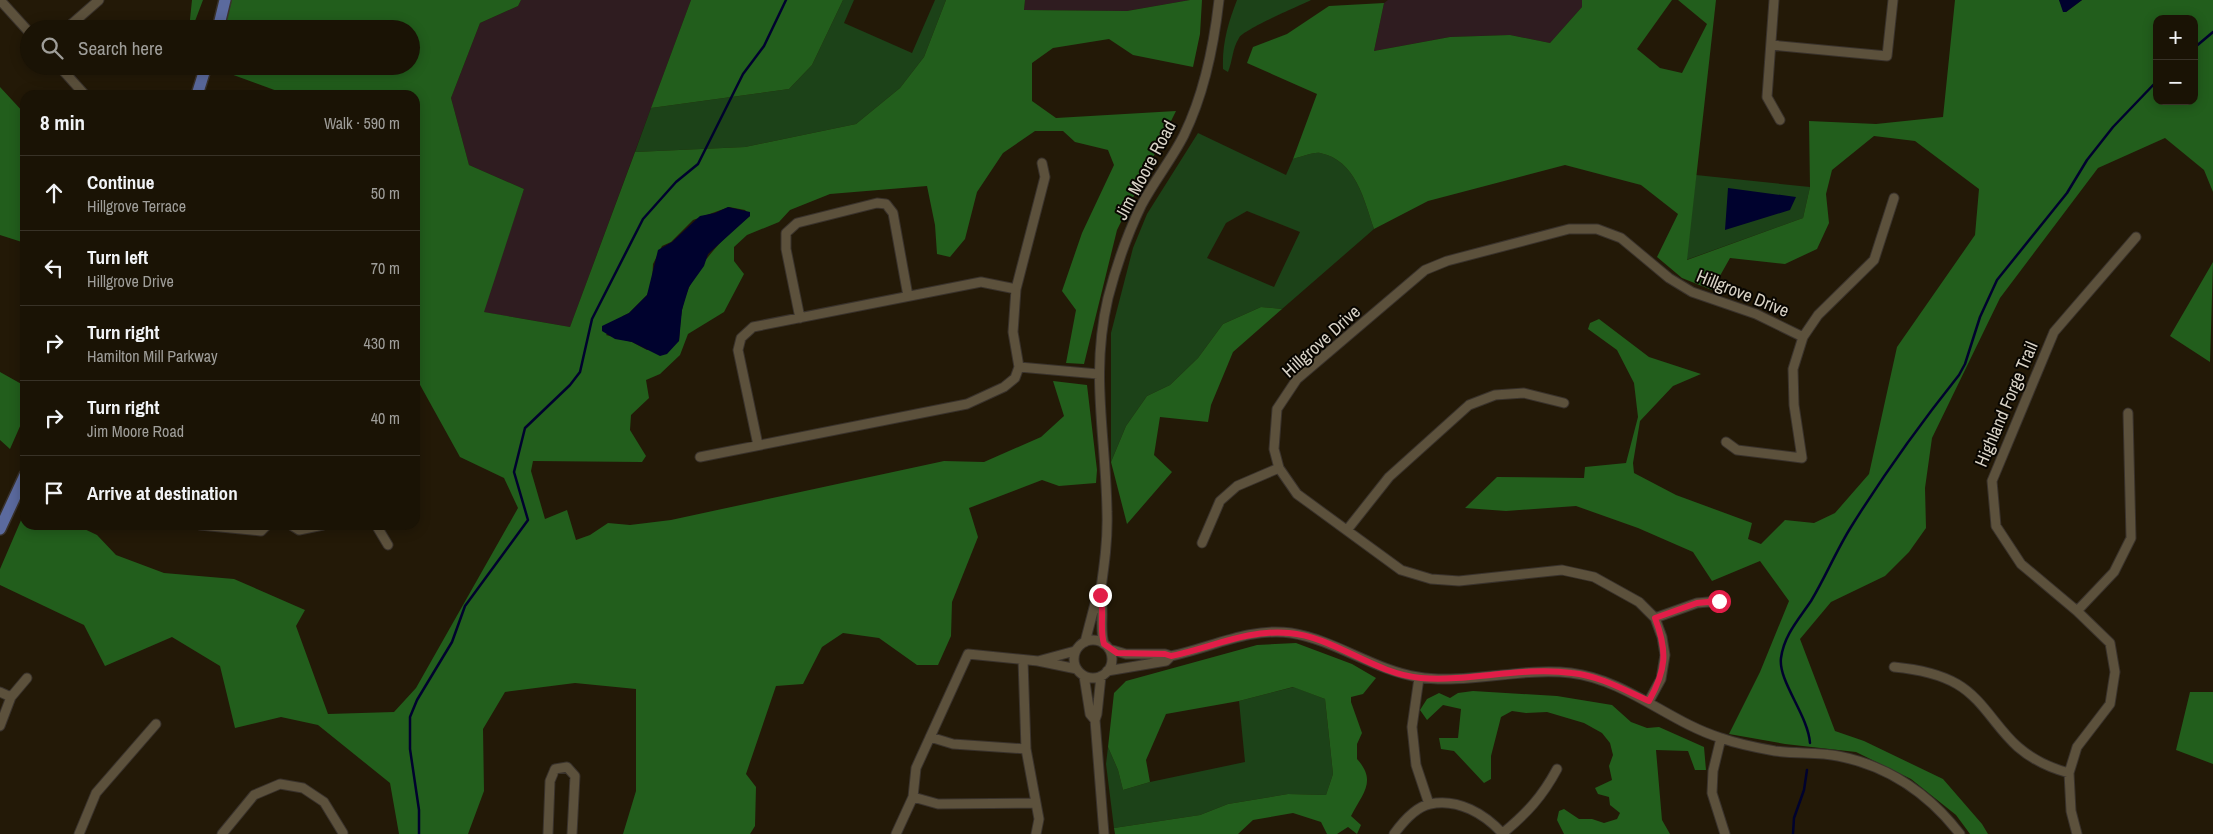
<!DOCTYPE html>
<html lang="en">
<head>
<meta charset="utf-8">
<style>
  :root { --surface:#1a1305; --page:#231c0f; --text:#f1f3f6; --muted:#9f9e9a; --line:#383227 }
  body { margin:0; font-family:"Archivo Narrow",sans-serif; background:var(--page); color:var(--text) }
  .controls { position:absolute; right:15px; top:15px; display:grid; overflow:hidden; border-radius:10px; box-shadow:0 2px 12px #0003 }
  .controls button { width:45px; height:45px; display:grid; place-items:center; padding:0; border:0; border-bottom:1px solid var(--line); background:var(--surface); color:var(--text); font:25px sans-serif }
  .stop { position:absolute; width:15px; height:15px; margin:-11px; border:4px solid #e11d48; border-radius:50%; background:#fff }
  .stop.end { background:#e11d48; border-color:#fff; box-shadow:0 1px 5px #0008 }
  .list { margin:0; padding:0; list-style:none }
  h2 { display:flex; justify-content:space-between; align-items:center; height:65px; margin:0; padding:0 20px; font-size:21px }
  h2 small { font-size:16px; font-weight:400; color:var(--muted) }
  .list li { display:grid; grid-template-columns:32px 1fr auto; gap:15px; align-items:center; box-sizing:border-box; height:75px; padding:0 20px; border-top:1px solid var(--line) }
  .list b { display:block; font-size:19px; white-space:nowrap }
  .list p { margin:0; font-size:16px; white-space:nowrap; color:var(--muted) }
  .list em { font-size:16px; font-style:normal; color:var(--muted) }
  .icon { flex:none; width:28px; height:28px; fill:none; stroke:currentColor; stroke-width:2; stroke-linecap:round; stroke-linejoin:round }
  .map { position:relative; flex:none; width:2213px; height:834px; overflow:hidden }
  .search { position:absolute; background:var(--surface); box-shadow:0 2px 12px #0003; left:20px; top:20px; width:400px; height:55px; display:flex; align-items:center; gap:12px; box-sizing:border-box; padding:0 18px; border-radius:28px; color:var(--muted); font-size:19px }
  .panel { position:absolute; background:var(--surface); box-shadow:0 2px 12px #0003; left:20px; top:90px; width:400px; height:440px; border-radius:15px }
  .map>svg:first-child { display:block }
</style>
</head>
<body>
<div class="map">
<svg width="2213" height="834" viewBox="0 0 2213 834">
  <rect width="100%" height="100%" fill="#231907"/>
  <!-- commercial -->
  <path fill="#2f1c20" d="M 521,0 L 691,0 L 570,327 L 483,312 L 524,189 L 469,165 L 451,98 L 480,23 L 518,6 Z
    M 1025,0 L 1190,0 L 1127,11 L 1024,10 Z
    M 1388,0 L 1582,0 L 1582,7 L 1550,43 L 1510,35 L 1450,37 L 1374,51 L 1384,3 Z"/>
  <!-- green -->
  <path fill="#1c4218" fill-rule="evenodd" d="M 843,0 L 854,0 L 844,23 L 912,53 L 935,0 L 946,0 L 924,57 L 900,88 L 856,124 L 745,147 L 635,152 L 651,108 L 789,89 L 812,65 Z
    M 1237,0 L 1311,0 C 1299,6 1244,29 1239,38 C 1232,49 1233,60 1228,72 L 1223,69 C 1222,44 1228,23 1237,0 Z
    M 1198,133 L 1286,175 L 1293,159 C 1301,157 1313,152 1320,153 C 1356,160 1364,200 1374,229 L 1282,309 L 1261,307 L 1223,324 L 1198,358 L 1170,385 L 1147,396 L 1126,426 L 1111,462 L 1111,333 L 1133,248 L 1147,214 ZM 1247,211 L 1300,232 L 1274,287 L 1207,258 L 1226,223 Z
    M 1696,175 L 1810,187 L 1803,218 L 1686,260 Z
    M 1294,687 L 1325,699 L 1333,774 L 1326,795 L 1288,794 L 1228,804 L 1200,815 L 1114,828 L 1106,764 L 1108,747 L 1118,770 L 1123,790 L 1150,782 L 1245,762 L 1239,701 Z"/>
  <!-- forest -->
  <path fill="#225e1c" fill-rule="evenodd" d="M 192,0 L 203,0 L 192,29 L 189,29 Z
    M 231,0 L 521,0 L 518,6 L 480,23 L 451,98 L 469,165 L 524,189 L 484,312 L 570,327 L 635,152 L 745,147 L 856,124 L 900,88 L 924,57 L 946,0 L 1025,0 L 1024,10 L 1127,11 L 1190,0 L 1202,0 L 1200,34 L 1193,67 L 1133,55 L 1109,39 L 1053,48 L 1032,63 L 1032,101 L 1056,118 L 1176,111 L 1117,230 L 1084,364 L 1066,363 L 1076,310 L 1062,291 L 1082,233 L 1114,165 L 1108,150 L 1075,142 L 1063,131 L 1035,131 L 1003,153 L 977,192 L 965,239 L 950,257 L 937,254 L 935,225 L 927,186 L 830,194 L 790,210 L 779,222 L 747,235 L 734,247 L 734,261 L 744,274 L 724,312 L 688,334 L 680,355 L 660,374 L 646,380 L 649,398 L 631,415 L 630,430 L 646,456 L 642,462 L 533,461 L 531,471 L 545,519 L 567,510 L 576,540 L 590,535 L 608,523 L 630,525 L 671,520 L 944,461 L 984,462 L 1041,437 L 1064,416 L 1053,381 L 1087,385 L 1097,470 L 1096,483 L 1059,486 L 1042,480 L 969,508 L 978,537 L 952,602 L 951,636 L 938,665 L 917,665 L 879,638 L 843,633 L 822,647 L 803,684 L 776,686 L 746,774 L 756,787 L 755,826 L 750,834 L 623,834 L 636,791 L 636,689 L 575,683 L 505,692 L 483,729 L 484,791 L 468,834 L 399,834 L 390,783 L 318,725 L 281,717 L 235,728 L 220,666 L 172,637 L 105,666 L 84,625 L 0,585 L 0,569 L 25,511 L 25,525 L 76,525 L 97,535 L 116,555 L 164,573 L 234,579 L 305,610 L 296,626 L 328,714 L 394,712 L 416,688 L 518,508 L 504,478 L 460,457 L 419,383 L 415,382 L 415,95 L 288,95 L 217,69 L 218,66 L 411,66 L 411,29 L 225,29 ZM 729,207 L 745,210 L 750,216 C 722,237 688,274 682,310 C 680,320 680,331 679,341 L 647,350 L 632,342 L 606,335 L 623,316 L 629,313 L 647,295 L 652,283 L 653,264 L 662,246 L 671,242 L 693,220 Z
    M 691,0 L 843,0 L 812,65 L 789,89 L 651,108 Z
    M 1582,0 L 1672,0 L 1637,49 L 1660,68 L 1682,73 L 1707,24 L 1678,0 L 1716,0 L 1687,260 L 1803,218 L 1810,187 L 1809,121 L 1876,124 L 1943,117 L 1955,0 L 2059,0 L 2066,12 L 2082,0 L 2213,0 L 2213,192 L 2204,170 L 2165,138 L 2098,168 L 2000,298 L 1932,438 L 1925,488 L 1926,528 L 1909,552 L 1885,576 L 1831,602 L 1800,639 L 1835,731 L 1864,741 L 1943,779 L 1982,824 L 1988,834 L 1970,834 L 1956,815 L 1911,779 L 1856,752 L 1785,744 L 1729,734 L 1760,672 L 1789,601 L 1760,561 L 1712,581 L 1693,552 L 1638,528 L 1576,506 L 1506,511 L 1465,508 L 1497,477 L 1584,478 L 1585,467 L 1626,463 L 1638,417 L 1634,383 L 1617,350 L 1588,329 L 1590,323 L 1599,319 L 1649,357 L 1701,374 L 1673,386 L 1640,421 L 1633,463 L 1634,473 L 1676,495 L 1752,523 L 1748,539 L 1761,544 L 1785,520 L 1814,523 L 1835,513 L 1869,474 L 1897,347 L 1975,235 L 1979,189 L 1915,141 L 1874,136 L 1832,170 L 1826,194 L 1829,223 L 1817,249 L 1785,264 L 1730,258 L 1712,290 L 1682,278 L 1657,257 L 1678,214 L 1641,185 L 1565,165 L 1428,201 L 1374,229 C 1364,200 1356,160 1320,153 C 1313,152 1301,157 1293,159 L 1317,94 L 1247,63 L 1253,47 L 1287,34 L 1329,6 L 1384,3 L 1374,51 L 1450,37 L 1510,35 L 1550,43 L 1582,7 ZM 2157,19 L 2194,19 L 2194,101 L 2157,101 Z
    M 0,87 L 25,114 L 25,243 L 0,235 Z
    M 2213,262 L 2210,362 L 2170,336 Z
    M 1261,307 L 1282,309 L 1233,352 L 1211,405 L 1208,422 L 1160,417 L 1154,455 L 1172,472 L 1127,524 L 1111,462 L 1126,426 L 1147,396 L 1170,385 L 1198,358 L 1223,324 Z
    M 0,372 L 25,386 L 25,415 L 10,449 L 0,440 Z
    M 1296,643 L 1352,664 L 1376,678 L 1363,694 L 1351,697 L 1351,702 L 1362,733 L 1357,744 L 1357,759 C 1377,781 1363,793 1351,816 L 1361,825 L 1357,834 L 1348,827 L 1337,834 L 1327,834 L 1321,822 L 1293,813 L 1253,820 L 1238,834 L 1115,834 L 1114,828 L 1200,815 L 1228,804 L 1288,794 L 1326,795 L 1333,774 L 1325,699 L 1293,687 L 1239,701 L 1166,714 L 1146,760 L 1150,782 L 1123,790 L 1118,770 L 1108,747 L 1114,693 L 1126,681 L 1257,645 Z
    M 1473,691 L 1557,696 L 1612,705 L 1631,722 L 1647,728 L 1659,727 L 1704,747 L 1706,770 L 1695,770 L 1688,751 L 1656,750 L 1662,820 L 1670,834 L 1564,834 L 1557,820 L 1559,811 L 1564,809 L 1579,819 L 1592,819 L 1604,823 L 1617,819 L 1620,813 L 1610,805 L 1609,797 L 1598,794 L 1595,788 L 1612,780 L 1609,766 L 1613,755 L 1610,743 L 1602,733 L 1584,723 L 1547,712 L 1526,713 L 1512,711 L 1501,717 L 1491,756 L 1491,779 L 1484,783 L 1454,751 L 1441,749 L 1439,738 L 1458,738 L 1461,709 L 1443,705 L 1427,720 L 1420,710 L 1427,699 L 1439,693 L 1450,698 L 1458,693 Z
    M 2190,692 L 2213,692 L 2213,764 L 2176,750 Z"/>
  <!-- water -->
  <path fill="#00022e" d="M 2059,0 L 2082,0 L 2066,12 L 2063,12 Z
    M 1728,188 L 1796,197 L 1790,210 L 1725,230 Z
    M 728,207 L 750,212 L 750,216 L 708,254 L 704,266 L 689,287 L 682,310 L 679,341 L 667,354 L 660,356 L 632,342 L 615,339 L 602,331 L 602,326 L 629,313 L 647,295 L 658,250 L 672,242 L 700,216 L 715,213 Z"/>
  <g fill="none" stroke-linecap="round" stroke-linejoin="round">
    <!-- stream -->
    <path stroke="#00022e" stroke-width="2.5" d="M 2194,48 L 2213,32
      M 1810,743 C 1808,715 1778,681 1781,658 C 1784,635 1799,619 1811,601 C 1825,578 1836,551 1851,527 C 1884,474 1920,424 1959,375 L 1965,364 L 1980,317 L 1997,280 L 2067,193 L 2087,160 L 2113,127 L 2157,81
      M 419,834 L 419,810 L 410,749 L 410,717 L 417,700 L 452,642 L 465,606 L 528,520 L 514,472 L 525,428 L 570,385 L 580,372 L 592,319 L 643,219 L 676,182 L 698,164 L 743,74 L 764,46 L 786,0
      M 1793,834 L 1794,818 L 1804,790 L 1807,770"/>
    <!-- minor casing -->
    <g stroke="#39322c" stroke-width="11">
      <path id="minor" d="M 0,0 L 29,32
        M 1774,0 L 1767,97 L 1780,120
        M 66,29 L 99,0
        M 1771,45 L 1887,56 L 1893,0
        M 59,66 L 85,95
        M 800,318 L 786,249 L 786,233 L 797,223 L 877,203 L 886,204 L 893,213 L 908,296
        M 1019,367 L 1098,374
        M 1726,442 L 1737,450 L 1802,458 L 1794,405 L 1793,369 L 1803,337 L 1818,315 L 1874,260 L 1894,198
        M 758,445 L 738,350 L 741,338 L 753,327 L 981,282 L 1016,289
        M 700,457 L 967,404 L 1004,387 L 1015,378 L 1019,367 L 1013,332 L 1016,289 L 1045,177 L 1042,163
        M 200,525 L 261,531 L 267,525
        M 291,525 L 299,530 L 323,525
        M 376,525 L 388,545
        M 1347,530 L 1389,477 L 1469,405 L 1495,395 L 1524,393 L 1564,403
        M 1202,543 L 1220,501 L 1237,486 L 1279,468
        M 1100,595 C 1105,610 1099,628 1104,644
        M 2077,611 L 2114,572 L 2131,538 L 2128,413
        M 1655,618 L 1697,603 L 1719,601
        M1074 659a19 19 0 1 1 38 0a19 19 0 1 1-38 0Z
        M 1085,642 L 1096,600 L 1100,595 C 1104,567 1108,540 1107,512 C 1106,436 1090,375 1108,298 C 1116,267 1127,235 1141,206 C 1154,181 1172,159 1184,135 C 1204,94 1214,45 1219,0
        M 1109,649 L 1126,654 L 1165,654 L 1171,656
        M 1023,660 L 1026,749 L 1039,819 L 1036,834
        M 1038,661 L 1075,651
        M 1894,667 C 1915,669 1938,673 1957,684 C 1983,699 1996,728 2018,747 C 2033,760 2050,768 2069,773
        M 1107,671 L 1166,661 L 1171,656 C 1210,648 1250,627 1291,633 C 1335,640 1374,670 1418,677 C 1465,685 1521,667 1571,673 C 1627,680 1669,722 1721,738 C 1738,744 1758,748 1775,751 C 1796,754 1818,752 1838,756 C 1889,766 1929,794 1960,834
        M 1084,676 L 1090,714 L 1095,720
        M 1101,676 L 1097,714 L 1095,720 L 1104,834
        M 1419,678 L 1412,727 L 1416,765 L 1429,804
        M 0,692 L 11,697 L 0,726
        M 11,697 L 27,678
        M 1649,701 L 1661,679 L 1665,655 L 1662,637 L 1655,618 L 1639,602 L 1594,577 L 1562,570 L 1459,581 L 1431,579 L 1401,570 L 1297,494 L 1279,468 L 1274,449 L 1277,409 L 1297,379 L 1425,270 L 1447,261 L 1569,229 L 1597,229 L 1621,238 L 1669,278 L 1692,292 L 1756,314 L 1803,337
        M 930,737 L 953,744 L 1026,749
        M 1721,738 L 1713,771 L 1712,793 L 1725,834
        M 913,797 L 938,804 L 1036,803
        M 1503,833 C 1527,813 1542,797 1557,769
        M 79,834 L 96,793 L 156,724
        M 222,834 L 254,795 L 280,784 L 303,788 L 324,802 L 343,833
        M 548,834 L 550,781 L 555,769 L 567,767 L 575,776 L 572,834
        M 896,834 L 913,797 L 916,768 L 968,654 L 1038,661 L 1077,669
        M 1394,834 C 1402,823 1415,807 1430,804 C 1458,798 1485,814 1503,834
        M 2077,834 L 2071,811 L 2069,773 L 2077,747 L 2110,704 L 2115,672 L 2110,643 L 2077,611 L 2021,564 L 1996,526 L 1992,481 L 2054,332 L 2136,237"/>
    </g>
    <!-- major casing -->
    <g stroke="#39322c" stroke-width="14">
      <path id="major" d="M 218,29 L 225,0
        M 197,95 L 206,66
        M 0,529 L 25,475"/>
    </g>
    <!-- minor -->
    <use href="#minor" stroke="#5c513c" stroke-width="9"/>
    <!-- major -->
    <use href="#major" stroke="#5b6a9e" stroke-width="11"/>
  </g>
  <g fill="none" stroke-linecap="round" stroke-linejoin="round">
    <!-- route -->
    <path stroke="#e11d48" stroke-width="6" d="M 1100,595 C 1105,610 1099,628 1104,644 L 1117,653 L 1165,654 L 1171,656 C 1210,648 1248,629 1289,633 C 1335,637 1374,674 1421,678 C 1471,682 1521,666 1572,673 C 1600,676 1624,690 1649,701 C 1666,670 1668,652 1655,618 L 1697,603 L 1719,601"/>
  </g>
  <g text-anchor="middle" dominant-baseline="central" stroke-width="4" stroke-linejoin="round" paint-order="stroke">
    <!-- street labels -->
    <g font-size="18" fill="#d9d3c7" stroke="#090601">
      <text transform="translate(1145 170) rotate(-62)">Jim Moore Road</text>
      <text transform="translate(1743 293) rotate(22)">Hillgrove Drive</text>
      <text transform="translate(1321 341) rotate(-42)">Hillgrove Drive</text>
      <text transform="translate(2006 404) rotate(-67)">Highland Forge Trail</text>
    </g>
  </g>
</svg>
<div class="controls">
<button>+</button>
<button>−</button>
</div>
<div class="stop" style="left:1719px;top:601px"></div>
<div class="stop end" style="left:1100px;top:595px"></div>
<div class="search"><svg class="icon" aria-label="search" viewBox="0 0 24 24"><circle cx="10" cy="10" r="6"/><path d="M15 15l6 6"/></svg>Search here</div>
<section class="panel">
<h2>8 min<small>Walk · 590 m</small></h2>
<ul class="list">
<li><svg class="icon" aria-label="ahead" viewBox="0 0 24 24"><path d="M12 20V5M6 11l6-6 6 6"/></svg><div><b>Continue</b><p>Hillgrove Terrace</p></div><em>50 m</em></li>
<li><svg class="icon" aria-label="left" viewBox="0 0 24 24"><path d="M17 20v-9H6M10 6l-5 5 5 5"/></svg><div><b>Turn left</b><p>Hillgrove Drive</p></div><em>70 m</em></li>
<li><svg class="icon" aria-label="right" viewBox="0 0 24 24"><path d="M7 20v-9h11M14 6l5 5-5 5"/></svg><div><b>Turn right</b><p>Hamilton Mill Parkway</p></div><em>430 m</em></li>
<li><svg class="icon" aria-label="right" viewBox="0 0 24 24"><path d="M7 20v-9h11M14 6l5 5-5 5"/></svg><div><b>Turn right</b><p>Jim Moore Road</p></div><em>40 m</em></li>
<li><svg class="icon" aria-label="arrive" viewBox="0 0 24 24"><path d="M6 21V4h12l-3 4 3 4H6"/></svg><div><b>Arrive at destination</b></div></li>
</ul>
</section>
</div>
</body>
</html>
